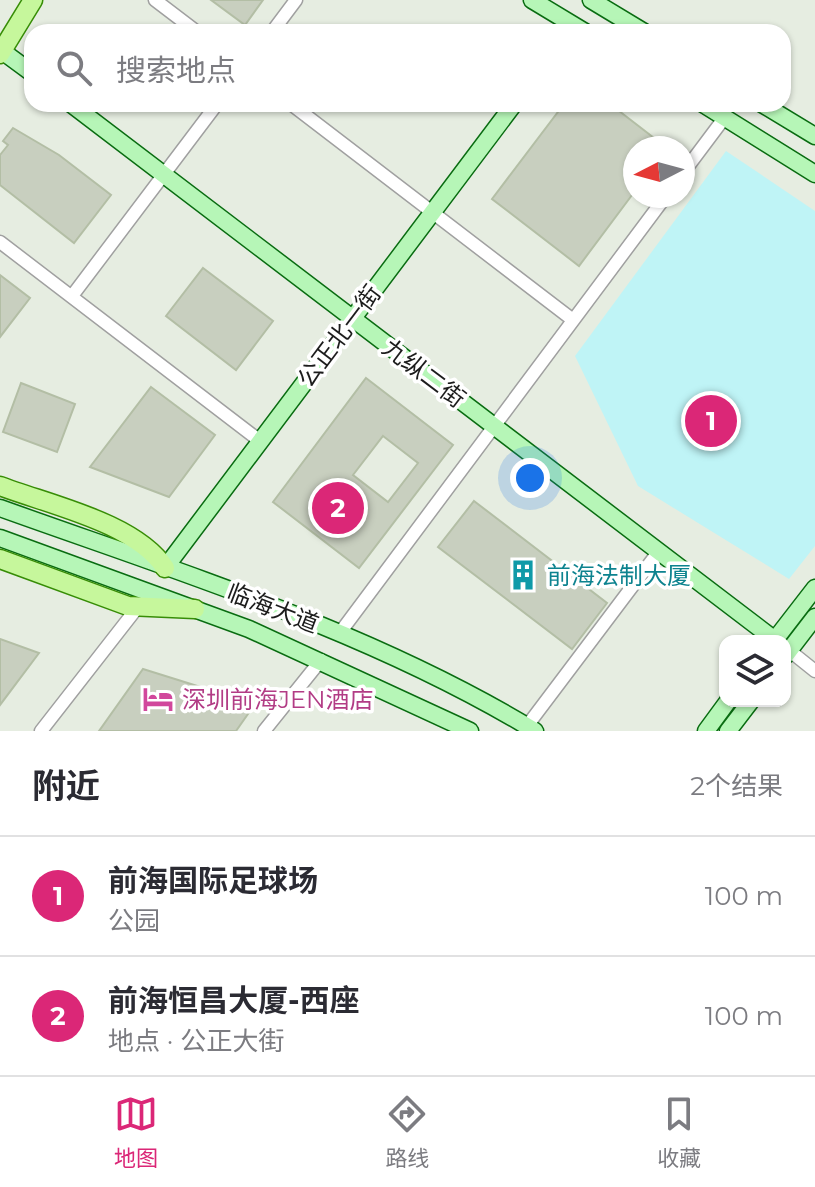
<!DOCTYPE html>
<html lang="zh">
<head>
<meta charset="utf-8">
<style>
  :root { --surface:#fff; --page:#f7f7f7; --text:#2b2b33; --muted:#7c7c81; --line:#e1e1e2; --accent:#db2777 }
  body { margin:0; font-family:Montserrat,"Noto Sans SC",sans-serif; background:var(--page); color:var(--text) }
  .controls { position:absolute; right:24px; bottom:24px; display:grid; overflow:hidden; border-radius:16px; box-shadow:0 2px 6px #0004 }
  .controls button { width:72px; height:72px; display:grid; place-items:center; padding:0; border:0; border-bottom:2px solid var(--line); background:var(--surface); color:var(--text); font:40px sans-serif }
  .compass { position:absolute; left:623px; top:136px; width:72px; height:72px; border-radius:50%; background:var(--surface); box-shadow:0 2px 6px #0004; rotate:264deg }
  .you { position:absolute; left:530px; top:478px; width:28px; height:28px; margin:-20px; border:6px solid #fff; border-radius:50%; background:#1a73e8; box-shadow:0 0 0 12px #1a73e833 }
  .badge { display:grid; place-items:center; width:52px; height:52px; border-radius:50%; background:var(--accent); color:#fff; font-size:26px; font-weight:700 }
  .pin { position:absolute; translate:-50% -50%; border:4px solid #fff; box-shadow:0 2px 8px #0006 }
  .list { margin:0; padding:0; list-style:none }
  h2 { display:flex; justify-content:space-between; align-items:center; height:104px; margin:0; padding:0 32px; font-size:34px }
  h2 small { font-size:26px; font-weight:400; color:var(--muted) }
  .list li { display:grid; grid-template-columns:52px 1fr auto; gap:24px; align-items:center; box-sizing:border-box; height:120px; padding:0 32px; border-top:2px solid var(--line) }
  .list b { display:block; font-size:30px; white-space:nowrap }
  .list p { margin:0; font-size:26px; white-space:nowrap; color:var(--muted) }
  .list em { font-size:26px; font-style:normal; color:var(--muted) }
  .icon { flex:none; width:44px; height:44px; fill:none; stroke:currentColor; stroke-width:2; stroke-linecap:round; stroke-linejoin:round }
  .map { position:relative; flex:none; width:815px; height:731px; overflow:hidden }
  .search { position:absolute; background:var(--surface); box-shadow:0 2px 6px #0004; left:24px; right:24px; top:24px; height:88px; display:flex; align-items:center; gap:20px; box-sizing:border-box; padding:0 28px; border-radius:24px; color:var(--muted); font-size:30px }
  .sheet { height:344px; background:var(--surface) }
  nav { display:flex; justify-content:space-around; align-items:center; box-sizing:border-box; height:112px; border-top:2px solid var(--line); background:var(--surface); font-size:22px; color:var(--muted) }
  nav a { display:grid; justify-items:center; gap:4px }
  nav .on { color:var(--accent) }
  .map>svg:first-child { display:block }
</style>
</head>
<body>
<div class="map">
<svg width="815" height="731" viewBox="0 0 815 731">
  <rect width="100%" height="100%" fill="#e6ede1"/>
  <!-- park -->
  <path fill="#bff4f6" d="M 726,151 L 815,211 L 815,546 L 789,579 L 638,486 L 575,356 Z"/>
  <!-- building -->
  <path fill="#c8cfbf" stroke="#b3bea5" stroke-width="2" fill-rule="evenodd" d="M 211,0 L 263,0 L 245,25 Z
    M 564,104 L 610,104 L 667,148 L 635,148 L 635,191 L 579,266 L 492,199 Z
    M 13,128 L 59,155 L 111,195 L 74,243 L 0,185 L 0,155 L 8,145 L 3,141 Z
    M 203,268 L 273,321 L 236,370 L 166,316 Z
    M 0,275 L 30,298 L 0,337 Z
    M 366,378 L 453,445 L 359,568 L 273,502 ZM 383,436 L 418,463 L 388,502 L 353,475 Z
    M 21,383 L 75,404 L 57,452 L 3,432 Z
    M 151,387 L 215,435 L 169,497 L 90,467 Z
    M 474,501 L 607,603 L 572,649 L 438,547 Z
    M 0,639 L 39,653 L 0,705 Z
    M 143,669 L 255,704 L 236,731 L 99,731 Z"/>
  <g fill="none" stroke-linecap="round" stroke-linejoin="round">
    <!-- street casing -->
    <g stroke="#a0a0a0" stroke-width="15">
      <path id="street" d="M 155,0 L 197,32
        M 272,32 L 296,0
        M 291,104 L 573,320
        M 683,173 L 725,117
        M 0,242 L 260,441
        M 72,296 L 217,104
        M 339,634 L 666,196
        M 785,647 L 815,671
        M 527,726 L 659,551
        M 41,731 L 137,608
        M 264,731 L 321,660"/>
    </g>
    <!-- secondary casing -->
    <g stroke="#096c11" stroke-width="19">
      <path id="secondary" d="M 532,0 L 585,32
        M 591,0 L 644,32
        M 2,51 L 32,73
        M 71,104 L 775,640
        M 703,104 L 815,174
        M 762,104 L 815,136
        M 0,508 C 181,573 370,631 535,731
        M 0,538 L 249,629 L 470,731
        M 165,568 L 514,104
        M 774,641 L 815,588
        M 785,656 L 815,617
        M 706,731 L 728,701
        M 728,731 L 751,701"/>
    </g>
    <!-- primary casing -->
    <g stroke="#378d06" stroke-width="21">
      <path id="primary" d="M 0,54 L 33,0
        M 0,486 C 50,505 136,523 165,568
        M 0,559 L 128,606 L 195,609"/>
    </g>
    <!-- street -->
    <use href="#street" stroke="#fff" stroke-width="12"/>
    <!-- secondary -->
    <use href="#secondary" stroke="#b6f6b7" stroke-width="16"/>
    <!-- primary -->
    <use href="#primary" stroke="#c6f79c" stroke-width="18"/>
  </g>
  <!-- icons -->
  <defs>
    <g id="building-bare" transform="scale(2.4)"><path d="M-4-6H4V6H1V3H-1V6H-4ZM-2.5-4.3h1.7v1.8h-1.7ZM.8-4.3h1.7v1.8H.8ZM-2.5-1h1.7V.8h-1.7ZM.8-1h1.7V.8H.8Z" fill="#0f9aa8" stroke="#fff" stroke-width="2.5" paint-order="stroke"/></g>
    <g id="hotel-bare" transform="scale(2.4)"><path d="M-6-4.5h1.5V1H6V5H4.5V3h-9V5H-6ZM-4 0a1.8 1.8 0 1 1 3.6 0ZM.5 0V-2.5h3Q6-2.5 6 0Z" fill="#d1479c" stroke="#fff" stroke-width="2.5" paint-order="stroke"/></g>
  </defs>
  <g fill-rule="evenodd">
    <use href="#building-bare" x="523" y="575"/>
    <use href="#hotel-bare" x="158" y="699"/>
  </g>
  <g text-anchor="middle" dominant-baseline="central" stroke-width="7" stroke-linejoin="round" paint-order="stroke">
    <!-- street labels -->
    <g font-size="24" fill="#1c1c1c" stroke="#fff">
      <text transform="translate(339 336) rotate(-53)">公正北一街</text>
      <text transform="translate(424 373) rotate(37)">九纵二街</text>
      <text transform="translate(273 608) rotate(21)">临海大道</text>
    </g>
    <!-- culture labels -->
    <g font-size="24" fill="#0d838f" stroke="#fff" text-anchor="start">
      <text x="547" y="575">前海法制大厦</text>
    </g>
    <!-- hotel labels -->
    <g font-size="24" fill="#b23c85" stroke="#fff" text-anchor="start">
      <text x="182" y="699">深圳前海JEN酒店</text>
    </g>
  </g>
</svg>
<div class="controls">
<button><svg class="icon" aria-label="layers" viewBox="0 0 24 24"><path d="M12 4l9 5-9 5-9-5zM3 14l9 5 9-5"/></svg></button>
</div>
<svg class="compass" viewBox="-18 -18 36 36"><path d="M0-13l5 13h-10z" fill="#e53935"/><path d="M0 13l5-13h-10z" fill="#7c7c81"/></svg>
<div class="you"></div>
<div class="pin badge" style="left:711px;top:421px">1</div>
<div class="pin badge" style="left:338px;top:508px">2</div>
<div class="search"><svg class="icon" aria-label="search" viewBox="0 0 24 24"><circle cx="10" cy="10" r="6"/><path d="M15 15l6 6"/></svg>搜索地点</div>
</div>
<section class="sheet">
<h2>附近<small>2个结果</small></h2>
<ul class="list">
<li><span class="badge">1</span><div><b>前海国际足球场</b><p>公园</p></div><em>100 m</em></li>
<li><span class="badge">2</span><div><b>前海恒昌大厦-西座</b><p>地点 · 公正大街</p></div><em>100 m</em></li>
</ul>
</section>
<nav>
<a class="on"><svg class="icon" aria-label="map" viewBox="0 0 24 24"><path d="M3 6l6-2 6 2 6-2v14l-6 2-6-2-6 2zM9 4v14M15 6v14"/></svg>地图</a>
<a><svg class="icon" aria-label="directions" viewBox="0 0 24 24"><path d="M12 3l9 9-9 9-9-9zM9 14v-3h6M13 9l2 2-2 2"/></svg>路线</a>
<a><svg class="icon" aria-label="saved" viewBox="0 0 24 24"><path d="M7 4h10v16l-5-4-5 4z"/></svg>收藏</a>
</nav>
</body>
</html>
